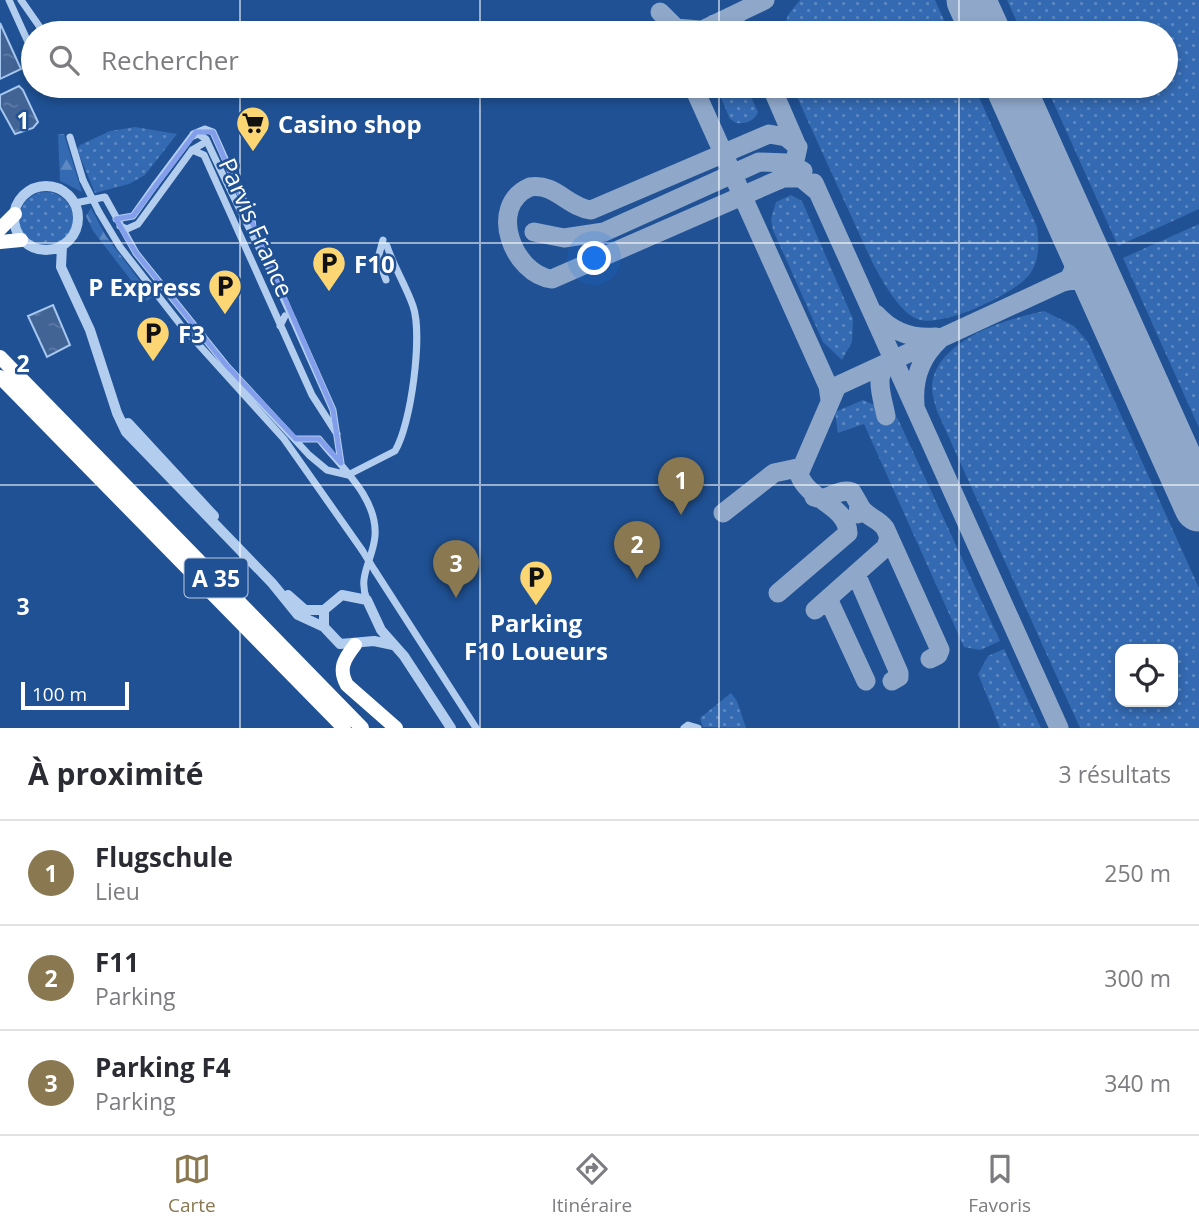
<!DOCTYPE html>
<html lang="fr">
<head>
<meta charset="utf-8">
<style>
  :root { --surface:#fff; --page:#f7f7f7; --text:#2b2b33; --muted:#7c7c81; --line:#e1e1e2; --accent:#897850 }
  body { margin:0; font-family:"Open Sans",sans-serif; background:var(--page); color:var(--text) }
  .controls { position:absolute; right:21px; bottom:21px; display:grid; overflow:hidden; border-radius:14px; box-shadow:0 4px 10px #0003 }
  .controls button { width:63px; height:63px; display:grid; place-items:center; padding:0; border:0; border-bottom:2px solid var(--line); background:var(--surface); color:var(--text); font:35px sans-serif }
  .scale { position:absolute; left:21px; bottom:18px; width:108px; box-sizing:border-box; padding-left:7px; border:4px solid #fff; border-top:0; font-size:19px; line-height:24px; white-space:nowrap; color:#fff; -webkit-text-stroke:5px #1f5194; paint-order:stroke }
  .you { position:absolute; left:595px; top:259px; width:24px; height:24px; margin:-18px; border:5px solid #fff; border-radius:50%; background:#1a73e8; box-shadow:0 0 0 10px #1a73e833 }
  .badge { display:grid; place-items:center; width:46px; height:46px; border-radius:50%; background:var(--accent); color:#fff; font-size:23px; font-weight:700 }
  .pin { position:absolute; translate:-50% -58px; filter:drop-shadow(0 2px 4px #0008) }
  .pin::after { content:''; position:absolute; top:37px; width:24px; height:21px; background:inherit; clip-path:polygon(0 0,100% 0,50% 100%) }
  .list { margin:0; padding:0; list-style:none }
  h2 { display:flex; justify-content:space-between; align-items:center; height:91px; margin:0; padding:0 28px; font-size:30px }
  h2 small { font-size:23px; font-weight:400; color:var(--muted) }
  .list li { display:grid; grid-template-columns:46px 1fr auto; gap:21px; align-items:center; box-sizing:border-box; height:105px; padding:0 28px; border-top:2px solid var(--line) }
  .list b { display:block; font-size:26px; white-space:nowrap }
  .list p { margin:0; font-size:23px; white-space:nowrap; color:var(--muted) }
  .list em { font-size:23px; font-style:normal; color:var(--muted) }
  .icon { flex:none; width:38px; height:38px; fill:none; stroke:currentColor; stroke-width:2; stroke-linecap:round; stroke-linejoin:round }
  .map { position:relative; flex:none; width:1199px; height:728px; overflow:hidden }
  .search { position:absolute; background:var(--surface); box-shadow:0 4px 10px #0003; left:21px; right:21px; top:21px; height:77px; display:flex; align-items:center; gap:18px; box-sizing:border-box; padding:0 24px; border-radius:38px; color:var(--muted); font-size:26px }
  .sheet { height:406px; background:var(--surface) }
  nav { display:flex; justify-content:space-around; align-items:center; box-sizing:border-box; height:98px; border-top:2px solid var(--line); background:var(--surface); font-size:19px; color:var(--muted) }
  nav a { display:grid; justify-items:center; gap:4px }
  nav .on { color:var(--accent) }
  .map>svg:first-child { display:block }
</style>
</head>
<body>
<div class="map">
<svg width="1199" height="728" viewBox="0 0 1199 728">
  <defs>
    <pattern id="grass-dots" width="8" height="8" patternUnits="userSpaceOnUse" patternTransform="scale(1.75)"><rect width="8" height="8" fill="#346ab1"/><path d="M2 2h.1M6 6h.1" fill="none" stroke="#5d88c1" stroke-width="1.8" stroke-linecap="round"/></pattern>
    <pattern id="forest-firs" width="22" height="20" patternUnits="userSpaceOnUse" patternTransform="scale(1.75)"><rect width="22" height="20" fill="#346ab1"/><path d="M5 1l3.5 6h-7zM16 11l3.5 6h-7z" fill="#5d88c1"/></pattern>
    <pattern id="water-ripples" width="26" height="14" patternUnits="userSpaceOnUse" patternTransform="scale(1.75)"><rect width="26" height="14" fill="#426495"/><path d="M2 4q2-2 4 0t4 0M15 11q2-2 4 0t4 0" fill="none" stroke="#5e7ba5"/></pattern>
  </defs>
  <rect width="100%" height="100%" fill="#1f5194"/>
  <!-- grass -->
  <path fill="url(#grass-dots)" fill-rule="evenodd" d="M 800,0 L 935,0 L 950,33 L 783,33 L 788,15 Z
    M 1007,0 L 1199,0 L 1199,209 L 1118,246 L 1046,86 L 1166,86 L 1166,33 L 1022,33 Z
    M 716,86 L 746,86 L 758,112 C 754,122 745,124 736,123 L 730,119 Z
    M 792,86 L 974,86 L 1037,227 C 1039,244 1040,259 1030,274 C 1015,294 941,329 917,319 C 898,311 883,281 873,264 Z
    M 135,127 L 177,134 L 145,175 L 129,184 L 95,193 L 77,149 L 80,145 L 110,131 Z
    M19 219a27 27 0 1 1 54 0a27 27 0 1 1-54 0Z
    M 791,195 L 802,201 L 853,319 L 852,342 L 842,360 L 823,342 L 773,230 L 771,219 L 776,202 Z
    M 1199,224 L 1199,428 L 1123,258 Z
    M 1044,311 L 1074,326 L 1088,342 L 1199,588 L 1199,728 L 1080,728 L 937,411 C 934,400 930,390 933,379 C 943,338 1007,319 1044,311 ZM 1120,649 L 1173,649 L 1173,702 L 1120,702 Z
    M 863,400 L 891,412 L 898,419 L 1000,641 L 980,650 L 964,647 L 864,424 L 838,433 L 835,412 Z
    M 1004,649 L 1041,728 L 1000,728 L 978,674 L 988,656 Z
    M 731,693 L 737,701 L 746,728 L 703,727 L 700,718 Z"/>
  <!-- forest -->
  <path fill="url(#forest-firs)" d="M 58,134 L 64,134 L 82,192 L 60,181 Z
    M 91,208 L 106,236 L 152,297 L 147,301 L 93,231 L 86,216 Z"/>
  <!-- water -->
  <path fill="url(#water-ripples)" stroke="#a6c7ef" stroke-width="2" d="M 0,23 L 21,69 L 0,79 Z
    M 19,86 L 23,90 L 38,122 L 33,128 L 15,134 L 0,107 L 0,95 Z
    M 53,305 L 70,345 L 47,357 L 28,316 Z"/>
  <g fill="none" stroke-linecap="round" stroke-linejoin="round">
    <!-- taxiway -->
    <path stroke="#8fa8ca" stroke-width="19" d="M 660,12 L 676,28 L 700,30
      M 714,24 L 736,26 L 745,33
      M 696,33 L 765,0
      M 693,86 L 828,386 L 830,400
      M 771,86 L 797,146
      M 779,180 L 794,165 L 798,147 L 786,137 L 769,134 L 591,210 C 567,207 556,183 530,187 C 486,206 514,275 552,279 L 783,178 L 801,178 L 818,192
      M 814,183 L 1059,728
      M 534,232 L 564,238 L 604,232 L 759,162 L 787,163 L 803,171
      M 1063,282 C 1089,275 1101,293 1112,313
      M 876,314 C 892,332 913,339 936,337
      M 915,404 C 913,380 921,357 939,340
      M 886,416 C 882,395 872,373 892,359
      M 814,497 C 828,503 837,487 852,492 L 859,504 L 858,514
      M 859,504 C 864,517 877,517 885,528 L 940,650 L 938,655 L 930,659
      M 723,513 L 774,473 L 802,467
      M 856,574 L 899,673 L 899,677 L 892,681
      M 778,593 L 848,533 C 847,505 807,500 799,474 L 837,386 L 1069,279 L 1080,257 L 1073,226
      M 831,596 L 830,603 L 866,681
      M 815,610 L 886,547 L 889,537"/>
    <!-- runway -->
    <path stroke="#8fa8ca" stroke-width="49" d="M 971,0 L 986,33
      M 1010,86 L 1199,507"/>
    <!-- minor -->
    <path stroke="#b2cdee" stroke-width="7" d="M 9,0 L 33,53
      M 21,0 L 44,33
      M 70,137 L 83,180
      M 192,150 L 204,155 L 312,395 L 337,434
      M 75,203 L 105,197 L 136,253 L 226,365 L 309,455 L 327,470 L 348,475 L 395,451 C 411,425 423,335 413,306 C 406,286 394,267 387,246
      M 99,212 L 120,247 L 180,324 L 284,439 L 362,550
      M 116,219 L 133,216 L 155,185
      M 120,226 L 127,229 L 138,224 L 192,150 L 204,143
      M 383,240 L 378,258 L 386,280
      M 293,320 L 333,410 L 341,463
      M 280,326 L 285,316
      M 296,439 L 319,439 C 340,466 378,498 375,536 C 373,560 357,576 367,600
      M 375,571 L 476,728
      M 684,728 L 688,725 L 698,728"/>
    <!-- tertiary -->
    <path stroke="#b2cdee" stroke-width="10" d="M14 218a32 32 0 1 1 64 0a32 32 0 1 1-64 0Z
      M 62,246 L 61,267 L 90,330 L 117,413 L 126,432 L 272,583 L 298,615 L 324,627
      M 128,423 L 214,516
      M 288,595 L 305,610 L 324,610
      M 393,645 L 374,641 L 340,644 L 324,627 L 324,610 L 342,595 L 367,600 L 381,630 L 404,656 L 451,728"/>
    <!-- motorway -->
    <path stroke="#fff" stroke-width="14" d="M 0,229 L 15,214
      M 0,242 L 21,240
      M 0,357 L 362,728
      M 0,377 L 344,728
      M 355,645 C 344,659 338,669 347,685 L 396,728"/>
    <!-- minor-bridge -->
    <path stroke="#b2cdee" stroke-width="7" d="M 193,134 L 205,129 L 213,132 L 252,219 L 254,237
      M 83,180 L 99,212
      M 155,185 L 191,137 L 198,134 L 206,139 C 234,201 266,258 293,320
      M 362,550 L 375,571"/>
  </g>
  <!-- marked area -->
  <path fill="none" stroke="#839eea" stroke-width="5" stroke-linejoin="round" d="M 196,132 L 213,132 L 333,410 L 341,463 L 319,439 L 296,439 L 226,365 L 136,253 L 116,219 L 133,216 Z"/>
  <!-- grid -->
  <path fill="none" stroke="#fff" stroke-width="2" stroke-opacity="0.55" d="M 240,0 L 240,33M 480,0 L 480,33M 719,0 L 719,33M 959,0 L 959,33M 240,86 L 240,728M 480,86 L 480,728M 719,86 L 719,728M 959,86 L 959,728M 0,243 L 1199,243M 0,485 L 1199,485"/>
  <!-- icons -->
  <defs>
    <g id="supermarket-pin" transform="scale(1.75)"><path d="M0 17L-7.5 6A9.5 9.5 0 1 1 7.5 6Z" fill="#fcd673" stroke="#1f5194"/><path d="M-6-5.5h2.5l.6 2H6L4.5 2H-2.5L-4.4-4H-6ZM-1.5 3.2a1.3 1.3 0 1 0 .1 0ZM3 3.2a1.3 1.3 0 1 0 .1 0Z" fill="#111"/></g>
    <g id="parking-pin" transform="scale(1.75)"><path d="M0 17L-7.5 6A9.5 9.5 0 1 1 7.5 6Z" fill="#fcd673" stroke="#1f5194"/><path d="M-3.5-5.5H1a3.5 3.5 0 0 1 0 7H-1V5.5H-3.5ZM-1-3.4V-.6H.8a1.4 1.4 0 0 0 0-2.8Z" fill="#111"/></g>
  </defs>
  <g fill-rule="evenodd">
    <use href="#supermarket-pin" x="253" y="123"/>
    <use href="#parking-pin" x="329" y="263"/>
    <use href="#parking-pin" x="225" y="286"/>
    <use href="#parking-pin" x="153" y="333"/>
    <use href="#parking-pin" x="536" y="577"/>
  </g>
  <g text-anchor="middle" dominant-baseline="central" stroke-width="5" stroke-linejoin="round" paint-order="stroke">
    <!-- shield labels -->
    <rect fill="#1f5194" stroke="#bccbdf" stroke-width="2" x="184.5" y="558.5" width="63" height="39" rx="5"/>
    <g font-size="23" font-weight="bold" fill="#fff">
      <text x="216" y="578">A 35</text>
    </g>
    <!-- poi labels -->
    <g font-size="24" font-weight="bold" fill="#fff" stroke="#1f5194" text-anchor="start">
      <text x="278" y="123">Casino shop</text>
      <text x="354" y="263">F10</text>
      <text x="201" y="286" text-anchor="end">P Express</text>
      <text x="178" y="333">F3</text>
      <text x="536" y="622" text-anchor="middle">Parking<tspan x="536" dy="28">F10 Loueurs</tspan></text>
    </g>
    <!-- street labels -->
    <g font-size="24" fill="#fff" stroke="#1f5194">
      <text transform="translate(257 227) rotate(66)">Parvis France</text>
    </g>
  </g>
  <g font-size="23" text-anchor="middle" font-weight="bold" fill="#fff" stroke="#1f5194" stroke-width="5" stroke-linejoin="round" paint-order="stroke">
    <text x="23" y="129">1</text>
    <text x="23" y="372">2</text>
    <text x="23" y="615">3</text>
  </g>
</svg>
<div class="controls">
<button><svg class="icon" aria-label="locate" viewBox="0 0 24 24"><circle cx="12" cy="12" r="6"/><path d="M12 2v4M12 18v4M2 12h4M18 12h4"/></svg></button>
</div>
<div class="scale">100 m</div>
<div class="you"></div>
<div class="pin badge" style="left:681px;top:515px">1</div>
<div class="pin badge" style="left:637px;top:579px">2</div>
<div class="pin badge" style="left:456px;top:598px">3</div>
<div class="search"><svg class="icon" aria-label="search" viewBox="0 0 24 24"><circle cx="10" cy="10" r="6"/><path d="M15 15l6 6"/></svg>Rechercher</div>
</div>
<section class="sheet">
<h2>À proximité<small>3 résultats</small></h2>
<ul class="list">
<li><span class="badge">1</span><div><b>Flugschule</b><p>Lieu</p></div><em>250 m</em></li>
<li><span class="badge">2</span><div><b>F11</b><p>Parking</p></div><em>300 m</em></li>
<li><span class="badge">3</span><div><b>Parking F4</b><p>Parking</p></div><em>340 m</em></li>
</ul>
</section>
<nav>
<a class="on"><svg class="icon" aria-label="map" viewBox="0 0 24 24"><path d="M3 6l6-2 6 2 6-2v14l-6 2-6-2-6 2zM9 4v14M15 6v14"/></svg>Carte</a>
<a><svg class="icon" aria-label="directions" viewBox="0 0 24 24"><path d="M12 3l9 9-9 9-9-9zM9 14v-3h6M13 9l2 2-2 2"/></svg>Itinéraire</a>
<a><svg class="icon" aria-label="saved" viewBox="0 0 24 24"><path d="M7 4h10v16l-5-4-5 4z"/></svg>Favoris</a>
</nav>
</body>
</html>
